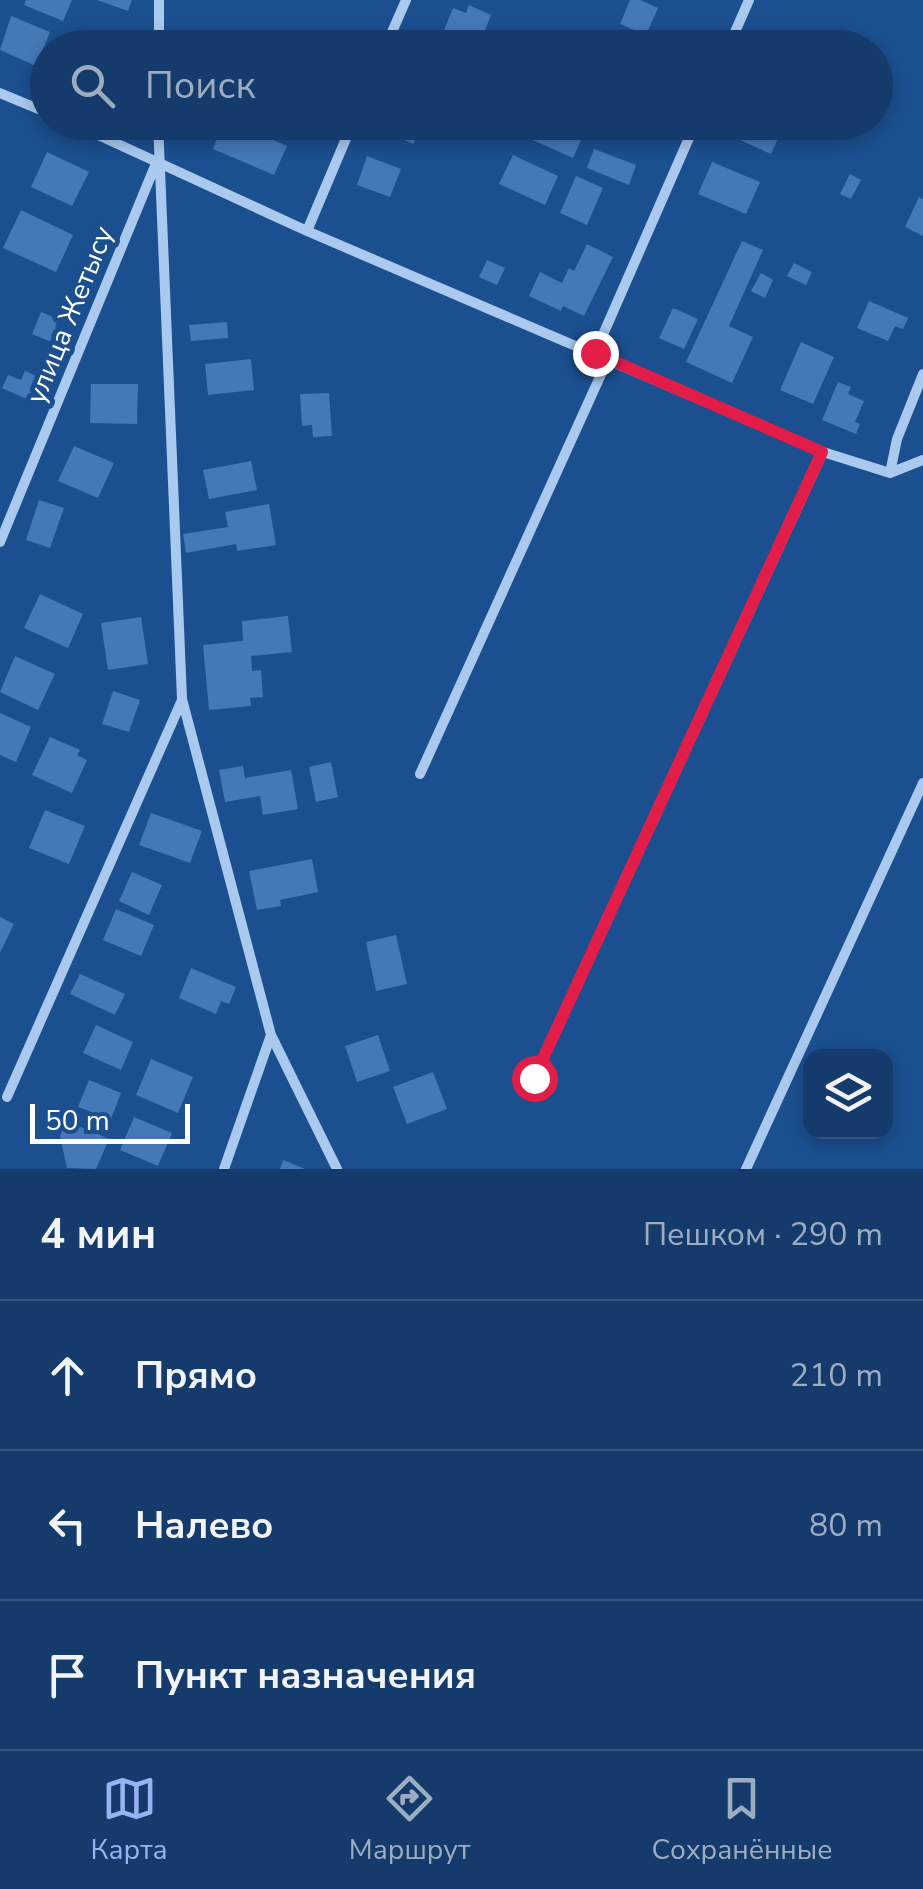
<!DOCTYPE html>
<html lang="ru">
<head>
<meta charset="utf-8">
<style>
  :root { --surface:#143b6b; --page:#214673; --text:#f1f3f6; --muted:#9dadc1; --line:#33557e; --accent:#95b2f1 }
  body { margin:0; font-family:"Nunito Sans",sans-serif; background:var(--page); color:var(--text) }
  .controls { position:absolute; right:30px; bottom:30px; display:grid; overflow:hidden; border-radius:20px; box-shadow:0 5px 15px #0003 }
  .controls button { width:90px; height:90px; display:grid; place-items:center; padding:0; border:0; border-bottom:2px solid var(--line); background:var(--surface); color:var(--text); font:50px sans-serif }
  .scale { position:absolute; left:30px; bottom:25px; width:160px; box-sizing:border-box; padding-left:10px; border:5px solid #fff; border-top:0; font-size:28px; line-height:35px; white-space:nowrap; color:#fff; -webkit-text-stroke:8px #1b4f8f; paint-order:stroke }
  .stop { position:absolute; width:30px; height:30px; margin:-22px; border:8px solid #e11d48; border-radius:50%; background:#fff }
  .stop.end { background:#e11d48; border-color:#fff; box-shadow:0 2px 10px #0008 }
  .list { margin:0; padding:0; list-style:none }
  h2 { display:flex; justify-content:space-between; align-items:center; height:130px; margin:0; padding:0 40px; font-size:42px }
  h2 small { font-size:32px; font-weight:400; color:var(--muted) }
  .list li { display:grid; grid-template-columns:65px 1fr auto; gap:30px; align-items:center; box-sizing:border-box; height:150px; padding:0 40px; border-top:2px solid var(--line) }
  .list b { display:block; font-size:38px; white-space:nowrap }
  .list em { font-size:32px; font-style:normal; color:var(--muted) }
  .icon { flex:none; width:55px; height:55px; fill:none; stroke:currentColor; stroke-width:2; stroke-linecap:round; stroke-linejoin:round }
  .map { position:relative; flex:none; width:923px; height:1169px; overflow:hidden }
  .search { position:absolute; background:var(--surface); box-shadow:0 5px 15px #0003; left:30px; right:30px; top:30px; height:110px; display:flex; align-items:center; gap:25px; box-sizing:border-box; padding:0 35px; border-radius:55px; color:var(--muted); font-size:38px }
  .sheet { height:580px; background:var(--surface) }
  nav { display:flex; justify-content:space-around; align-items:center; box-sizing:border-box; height:140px; border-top:2px solid var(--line); background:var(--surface); font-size:28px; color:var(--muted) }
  nav a { display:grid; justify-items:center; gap:5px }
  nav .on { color:var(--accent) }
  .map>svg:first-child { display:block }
</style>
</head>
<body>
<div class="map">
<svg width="923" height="1169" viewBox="0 0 923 1169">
  <rect width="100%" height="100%" fill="#1b4f8f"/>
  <!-- building -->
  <path fill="#4478b7" d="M 26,0 L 72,0 L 63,21 L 24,5 Z
    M 97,0 L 132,0 L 128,11 Z
    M 630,0 L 640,0 L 658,8 L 646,35 L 620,24 Z
    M 469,5 L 491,15 L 478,48 L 442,35 L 453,8 L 466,13 Z
    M 11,16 L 50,32 L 36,66 L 0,50 Z
    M 419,34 L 448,48 L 413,48 Z
    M 224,122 L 233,122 L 287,146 L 274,175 L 213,149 Z
    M 379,122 L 424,122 L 413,144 L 377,127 Z
    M 532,122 L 589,122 L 573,158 L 526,137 Z
    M 729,122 L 785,122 L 771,154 L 725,133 Z
    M 594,149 L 636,165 L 629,185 L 587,168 Z
    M 47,152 L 89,172 L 72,206 L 31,187 Z
    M 513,155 L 558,176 L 545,205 L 499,184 Z
    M 367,156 L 401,169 L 390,197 L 357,185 Z
    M 712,162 L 760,182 L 746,214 L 698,194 Z
    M 850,174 L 861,180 L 851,199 L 840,194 Z
    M 576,176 L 603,188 L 587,225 L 560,213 Z
    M 919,197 L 923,199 L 923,236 L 905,227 Z
    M 21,210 L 73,235 L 56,272 L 3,248 Z
    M 742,241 L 763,250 L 729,326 L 753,337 L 732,383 L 686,362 Z
    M 587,244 L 613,257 L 584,316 L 563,306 L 561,311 L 529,296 L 540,272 L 562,283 L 569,268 L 574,271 Z
    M 487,260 L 505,268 L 497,285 L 479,277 Z
    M 794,263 L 812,272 L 806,285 L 787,276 Z
    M 761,273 L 773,280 L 765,298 L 751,291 Z
    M 869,301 L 908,318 L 903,329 L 895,326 L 888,341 L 857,328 Z
    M 673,308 L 698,319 L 684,349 L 659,338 Z
    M 41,312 L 58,319 L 55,327 L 67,332 L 61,346 L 32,334 Z
    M 227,322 L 228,338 L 191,341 L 189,325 Z
    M 801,342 L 834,357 L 813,404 L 780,390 Z
    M 251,359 L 254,390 L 208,395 L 205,364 Z
    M 25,371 L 41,378 L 31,401 L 2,388 L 8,375 L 21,380 Z
    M 838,382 L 851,387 L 848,394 L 864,401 L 855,422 L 860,424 L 856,434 L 822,420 Z
    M 91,384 L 138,384 L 137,424 L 90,423 Z
    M 329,393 L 332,436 L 313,437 L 312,425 L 302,426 L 300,394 Z
    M 74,446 L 114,463 L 98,498 L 58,481 Z
    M 251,461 L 257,490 L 209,499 L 203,470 Z
    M 39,500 L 64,508 L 50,548 L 26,540 Z
    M 269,504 L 276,545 L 237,551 L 236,544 L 186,553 L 183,534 L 228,527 L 225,512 Z
    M 40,594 L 83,614 L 68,648 L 24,628 Z
    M 288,616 L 292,652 L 251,656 L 252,671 L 261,670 L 263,697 L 250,698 L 251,706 L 209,710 L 203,645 L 243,641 L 242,621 Z
    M 141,617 L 148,664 L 108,670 L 101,623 Z
    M 15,656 L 55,674 L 38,710 L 0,692 Z
    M 113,691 L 140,700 L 129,732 L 102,724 Z
    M 0,713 L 31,727 L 16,762 L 0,755 Z
    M 50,737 L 80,750 L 77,755 L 87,760 L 72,793 L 32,775 Z
    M 331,762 L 338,797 L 316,802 L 309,767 Z
    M 243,766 L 245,778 L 291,770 L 298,809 L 263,815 L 260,796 L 225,802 L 219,770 Z
    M 45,810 L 85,826 L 69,864 L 29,848 Z
    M 151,813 L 202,831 L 190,863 L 139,845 Z
    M 312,859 L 318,892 L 280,900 L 281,906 L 257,910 L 249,871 Z
    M 132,872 L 162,885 L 149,915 L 119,901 Z
    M 116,909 L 154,925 L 141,956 L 103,940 Z
    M 0,917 L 14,924 L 0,953 Z
    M 396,935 L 407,984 L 376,991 L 366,942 Z
    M 191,968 L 236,987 L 229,1004 L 221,1001 L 216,1014 L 179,998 Z
    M 80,974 L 125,994 L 115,1015 L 70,994 Z
    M 96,1025 L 133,1042 L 121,1070 L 83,1053 Z
    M 378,1035 L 390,1071 L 357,1082 L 345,1046 Z
    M 151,1059 L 193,1077 L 178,1113 L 136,1095 Z
    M 433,1072 L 447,1109 L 407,1124 L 393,1087 Z
    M 89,1080 L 121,1093 L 111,1119 L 78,1107 Z
    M 134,1117 L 172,1133 L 158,1166 L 120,1150 Z
    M 67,1121 L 109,1139 L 96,1169 L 67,1168 L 60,1136 Z
    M 283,1160 L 305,1169 L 280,1169 Z"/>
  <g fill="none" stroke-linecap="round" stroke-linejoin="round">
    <!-- minor -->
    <path stroke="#a9c9ee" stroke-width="10" d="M 159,48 L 159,0
      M 385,48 L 406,0
      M 728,48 L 749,0
      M 0,93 L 48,113
      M 70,122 L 307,231 L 823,452 L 890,473 L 923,460
      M 158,122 L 182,699 L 271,1035 L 337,1169
      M 307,231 L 353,122
      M 595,353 L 696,122
      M 890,473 L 897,439 L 923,374
      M 0,542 L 155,166
      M 420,774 L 608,359
      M 534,1079 L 823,452
      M 7,1097 L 182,700
      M 224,1169 L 271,1035
      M 746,1169 L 923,783"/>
  </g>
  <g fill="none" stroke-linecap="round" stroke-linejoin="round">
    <!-- route -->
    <path stroke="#e11d48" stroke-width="12" d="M 534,1078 L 822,452 L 595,353"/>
  </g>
  <g text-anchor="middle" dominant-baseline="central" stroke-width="10" stroke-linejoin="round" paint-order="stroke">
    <!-- street labels -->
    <g font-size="28" fill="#fff" stroke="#1b4f8f">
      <text transform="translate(70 315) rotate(-68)">улица Жетысу</text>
    </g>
  </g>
</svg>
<div class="controls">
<button><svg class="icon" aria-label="layers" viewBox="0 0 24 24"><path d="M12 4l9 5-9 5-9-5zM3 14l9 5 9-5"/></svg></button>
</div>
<div class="scale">50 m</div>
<div class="stop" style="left:534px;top:1078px"></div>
<div class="stop end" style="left:595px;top:353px"></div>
<div class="search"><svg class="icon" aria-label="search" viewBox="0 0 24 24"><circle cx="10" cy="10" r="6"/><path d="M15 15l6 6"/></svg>Поиск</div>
</div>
<section class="sheet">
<h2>4 мин<small>Пешком · 290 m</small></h2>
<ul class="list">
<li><svg class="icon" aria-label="ahead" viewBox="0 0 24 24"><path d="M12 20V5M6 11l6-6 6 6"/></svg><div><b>Прямо</b></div><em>210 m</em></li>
<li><svg class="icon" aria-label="left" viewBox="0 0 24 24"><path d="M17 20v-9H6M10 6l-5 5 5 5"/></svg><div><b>Налево</b></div><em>80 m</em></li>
<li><svg class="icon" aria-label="arrive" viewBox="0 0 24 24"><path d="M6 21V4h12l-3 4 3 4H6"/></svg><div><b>Пункт назначения</b></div></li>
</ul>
</section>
<nav>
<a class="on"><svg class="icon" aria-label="map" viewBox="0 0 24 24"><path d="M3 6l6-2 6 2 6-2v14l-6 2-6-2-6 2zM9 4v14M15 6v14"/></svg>Карта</a>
<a><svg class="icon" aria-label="directions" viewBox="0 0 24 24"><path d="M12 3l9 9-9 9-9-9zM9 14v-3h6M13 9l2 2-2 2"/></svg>Маршрут</a>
<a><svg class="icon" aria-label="saved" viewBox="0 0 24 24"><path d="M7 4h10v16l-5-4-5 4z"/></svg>Сохранённые</a>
</nav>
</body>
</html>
